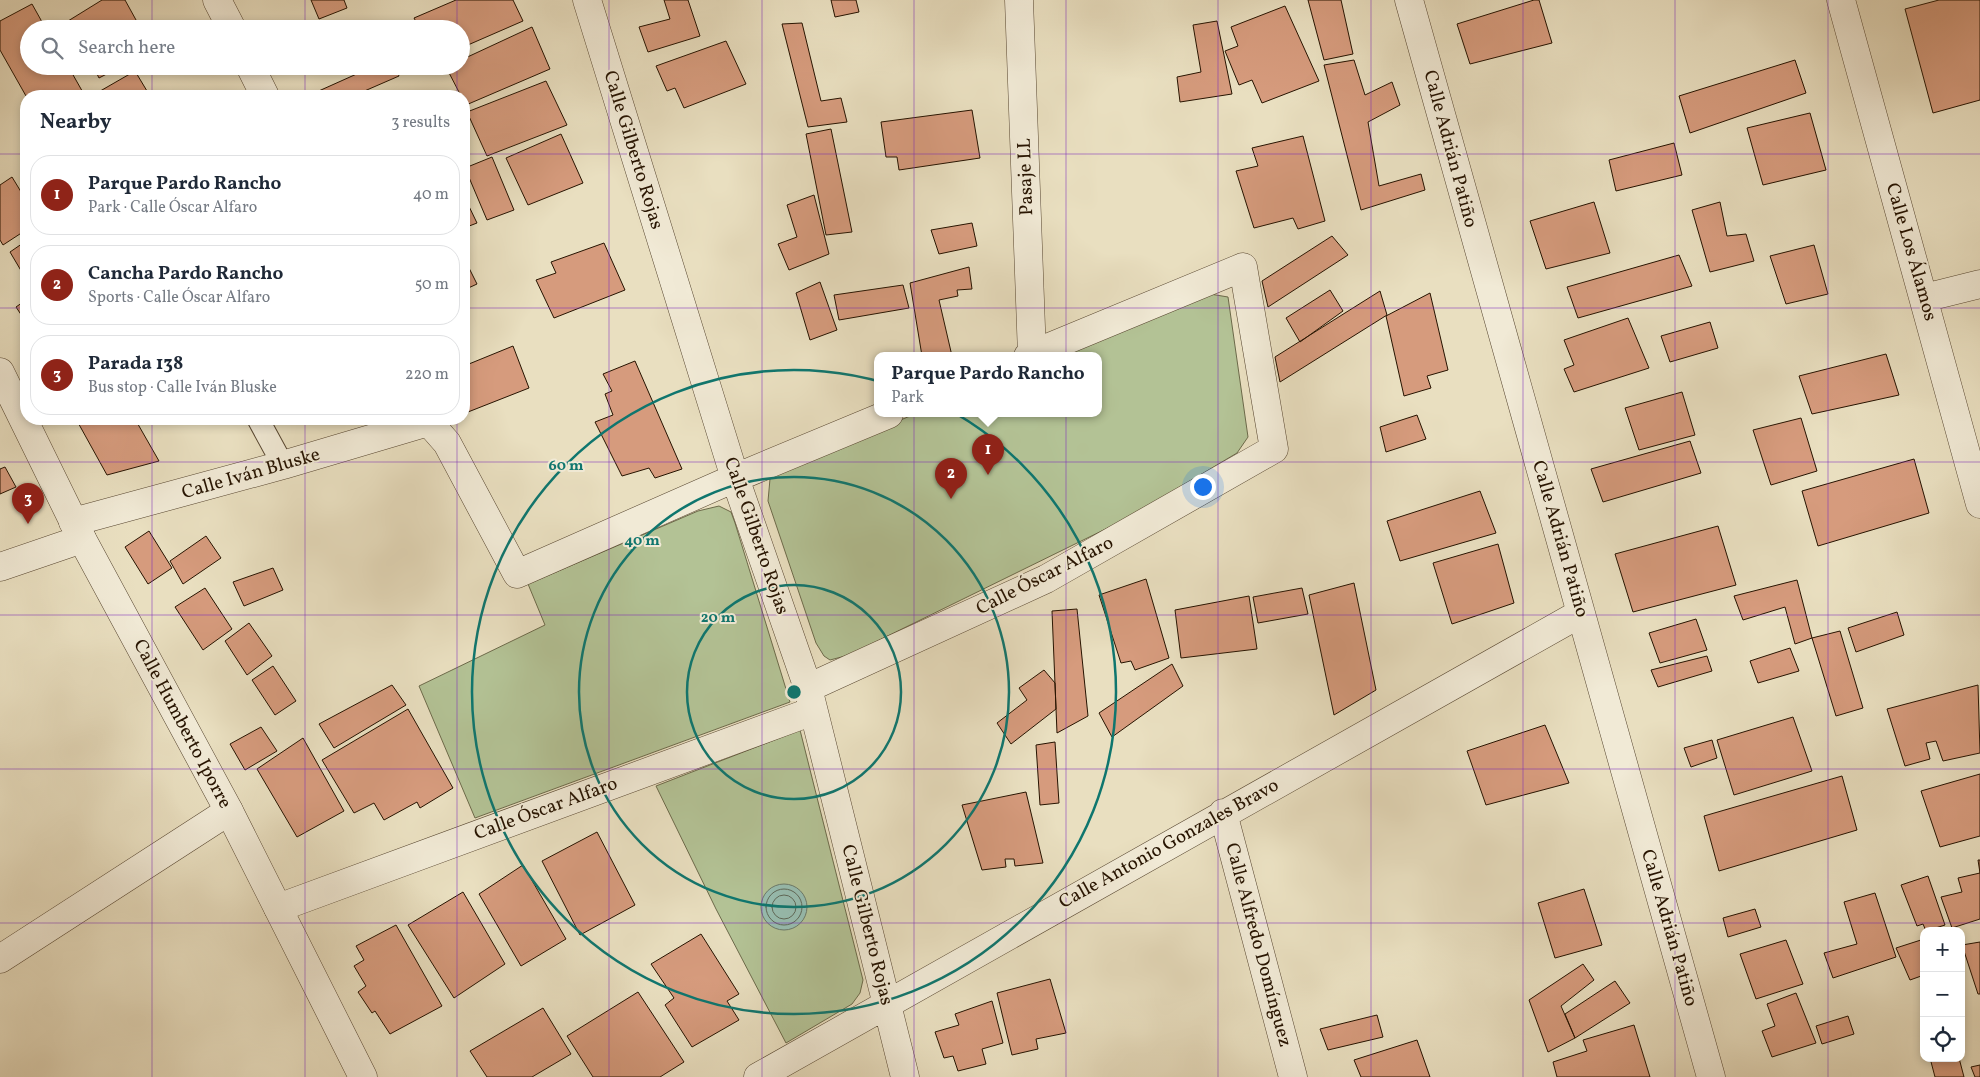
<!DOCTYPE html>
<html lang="en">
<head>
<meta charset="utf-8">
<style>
  :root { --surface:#fff; --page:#f6f6f7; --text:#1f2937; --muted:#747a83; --line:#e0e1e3; --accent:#8f2418 }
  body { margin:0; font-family:Vollkorn,serif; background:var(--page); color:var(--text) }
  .controls { position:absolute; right:15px; bottom:15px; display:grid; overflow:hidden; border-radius:10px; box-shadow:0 2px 8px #0003 }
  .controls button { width:45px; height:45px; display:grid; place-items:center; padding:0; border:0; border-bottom:1px solid var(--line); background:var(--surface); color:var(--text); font:25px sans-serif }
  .you { position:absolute; left:1202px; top:486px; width:18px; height:18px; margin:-12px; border:4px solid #fff; border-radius:50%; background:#1a73e8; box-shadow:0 0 0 8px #1a73e833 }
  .badge { display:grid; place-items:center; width:32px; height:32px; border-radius:50%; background:var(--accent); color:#fff; font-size:16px; font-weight:700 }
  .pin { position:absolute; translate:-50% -41px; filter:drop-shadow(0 1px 2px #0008) }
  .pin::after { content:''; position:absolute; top:26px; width:18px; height:15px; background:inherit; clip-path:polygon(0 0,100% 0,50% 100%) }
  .popup { position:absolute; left:874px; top:352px; width:228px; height:65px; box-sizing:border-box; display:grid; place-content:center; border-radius:10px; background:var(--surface); filter:drop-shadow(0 1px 4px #0005); font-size:16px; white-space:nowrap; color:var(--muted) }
  .popup b { font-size:19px; color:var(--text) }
  .popup::after { content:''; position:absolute; left:50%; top:100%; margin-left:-10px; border:10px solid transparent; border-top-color:var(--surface) }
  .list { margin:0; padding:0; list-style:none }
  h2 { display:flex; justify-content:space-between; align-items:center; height:65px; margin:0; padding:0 20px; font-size:21px }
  h2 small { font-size:16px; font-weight:400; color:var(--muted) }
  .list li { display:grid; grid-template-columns:32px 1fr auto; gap:15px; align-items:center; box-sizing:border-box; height:80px; margin:0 10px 10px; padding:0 10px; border:1px solid var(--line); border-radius:20px }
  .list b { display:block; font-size:19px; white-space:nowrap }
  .list p { margin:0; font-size:16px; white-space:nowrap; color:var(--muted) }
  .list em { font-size:16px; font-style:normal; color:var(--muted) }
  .icon { flex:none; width:28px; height:28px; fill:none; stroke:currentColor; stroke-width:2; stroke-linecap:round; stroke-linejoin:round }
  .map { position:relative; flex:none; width:1980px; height:1077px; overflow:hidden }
  .search { position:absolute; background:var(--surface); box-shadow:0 2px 8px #0003; left:20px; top:20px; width:450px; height:55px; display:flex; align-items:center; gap:12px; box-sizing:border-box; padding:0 18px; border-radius:28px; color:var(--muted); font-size:19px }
  .panel { position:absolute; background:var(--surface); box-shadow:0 2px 8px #0003; left:20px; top:90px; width:450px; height:335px; border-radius:20px }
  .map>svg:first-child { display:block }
</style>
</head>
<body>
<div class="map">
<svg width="1980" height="1077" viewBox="0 0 1980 1077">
  <rect width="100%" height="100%" fill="#e9dfc0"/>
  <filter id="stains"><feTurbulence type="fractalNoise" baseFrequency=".004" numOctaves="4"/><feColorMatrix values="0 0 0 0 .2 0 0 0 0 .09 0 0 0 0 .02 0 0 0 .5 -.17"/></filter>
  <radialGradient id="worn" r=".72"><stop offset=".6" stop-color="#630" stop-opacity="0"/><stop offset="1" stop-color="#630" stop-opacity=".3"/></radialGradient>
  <!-- green -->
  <path fill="#b3c295" stroke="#6c6a4a" d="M 1210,294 L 1228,297 L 1248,437 L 1237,453 L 1126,519 L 849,655 L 830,660 L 824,656 L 816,643 L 768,501 L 770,479 L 779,470 L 915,414 L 1098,414 L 1098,356 L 1056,356 Z
    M 719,506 L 731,512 L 735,523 L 790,702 L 475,818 L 419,686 L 545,625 L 528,584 L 698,511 Z
    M 800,730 L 863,980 L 860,993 L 852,1004 L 786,1043 L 716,909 L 656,786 Z"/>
  <!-- water -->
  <path fill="#97bdb0" stroke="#6a796a" d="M761 907a23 23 0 1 1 46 0a23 23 0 1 1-46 0Z"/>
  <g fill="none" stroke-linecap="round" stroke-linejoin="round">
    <!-- shore -->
    <path stroke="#5e6858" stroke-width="1" d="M766 907a18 18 0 1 1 36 0a18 18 0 1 1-36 0Z
      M772 907a12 12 0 1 1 24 0a12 12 0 1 1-24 0Z"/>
  </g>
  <!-- building -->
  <path fill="#d69b7d" stroke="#261300" d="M 102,0 L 125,0 L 141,29 L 73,29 L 68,21 Z
    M 311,0 L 344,0 L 347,8 L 319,19 Z
    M 456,0 L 513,0 L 523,21 L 461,48 L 461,29 L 420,29 L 414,18 Z
    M 664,0 L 688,0 L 700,36 L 648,52 L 639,27 L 670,19 Z
    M 831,0 L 856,0 L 859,12 L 835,17 Z
    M 1308,0 L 1341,0 L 1353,54 L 1324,60 Z
    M 1534,0 L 1539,0 L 1552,43 L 1470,64 L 1457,24 Z
    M 1939,0 L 1980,0 L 1980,100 L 1933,113 L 1905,9 Z
    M 32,4 L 46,29 L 29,29 L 29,66 L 68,66 L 85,96 L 26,96 L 0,50 L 0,21 Z
    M 1285,6 L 1319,81 L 1262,103 L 1252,80 L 1239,85 L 1225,51 L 1238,46 L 1231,27 Z
    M 1217,21 L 1232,94 L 1180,102 L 1177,77 L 1201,72 L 1193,25 Z
    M 802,23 L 821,101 L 841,98 L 847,122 L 808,127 L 782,24 Z
    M 532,27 L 550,69 L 466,105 L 464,96 L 461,96 L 446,67 L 461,66 L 461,60 Z
    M 726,41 L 746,84 L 684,108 L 675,88 L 667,91 L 656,66 Z
    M 1354,60 L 1365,95 L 1392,82 L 1400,105 L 1368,122 L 1379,186 L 1421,174 L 1425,190 L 1361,210 L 1324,65 Z
    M 1795,60 L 1806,93 L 1690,133 L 1679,96 Z
    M 93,66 L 122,66 L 99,78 Z
    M 370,66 L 395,66 L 399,76 L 353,96 L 314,96 L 312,94 L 370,68 Z
    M 135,71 L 150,96 L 96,96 L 95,94 Z
    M 546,81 L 567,125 L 487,156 L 467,112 Z
    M 972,110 L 980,158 L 899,170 L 897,157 L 886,157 L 881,122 Z
    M 1810,113 L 1826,170 L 1763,185 L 1747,128 Z
    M 831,129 L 852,232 L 826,235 L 806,134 Z
    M 561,134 L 583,183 L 528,205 L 506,158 Z
    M 1303,136 L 1325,221 L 1298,229 L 1293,218 L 1254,228 L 1236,171 L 1258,166 L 1252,148 Z
    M 1674,143 L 1682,175 L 1616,191 L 1609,160 Z
    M 492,157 L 514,210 L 487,220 L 465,168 Z
    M 12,177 L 26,200 L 26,230 L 3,245 L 0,240 L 0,185 Z
    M 814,195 L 829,254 L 789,270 L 778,244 L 797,237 L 787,205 Z
    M 464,196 L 477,223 L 464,228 Z
    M 1594,202 L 1610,253 L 1546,269 L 1530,221 Z
    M 1720,202 L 1727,236 L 1746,234 L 1754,261 L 1710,272 L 1692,210 Z
    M 972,223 L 977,246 L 939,254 L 931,230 Z
    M 1332,236 L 1348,255 L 1268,307 L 1262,281 Z
    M 26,241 L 26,279 L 10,252 Z
    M 604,243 L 625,290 L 554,318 L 536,280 L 556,273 L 551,262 Z
    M 1814,245 L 1828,294 L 1786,304 L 1770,256 Z
    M 1679,255 L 1692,286 L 1578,318 L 1567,287 Z
    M 464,258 L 477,284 L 464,290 Z
    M 969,267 L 972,289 L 957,290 L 958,296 L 939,300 L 952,356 L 922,356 L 910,283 Z
    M 820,282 L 837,330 L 810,340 L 796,293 Z
    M 903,285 L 909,308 L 839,320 L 834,295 Z
    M 1330,290 L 1343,311 L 1300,342 L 1286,318 Z
    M 1380,291 L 1387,315 L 1280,382 L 1275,357 Z
    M 1430,293 L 1448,370 L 1427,376 L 1431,388 L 1404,396 L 1386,316 Z
    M 26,300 L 26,322 L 16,307 Z
    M 1628,318 L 1649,368 L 1574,392 L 1564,369 L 1574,365 L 1564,340 Z
    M 1710,322 L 1718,348 L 1670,362 L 1661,336 Z
    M 513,346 L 529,388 L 468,412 L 464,402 L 464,366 Z
    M 1886,354 L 1899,395 L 1812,414 L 1799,376 Z
    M 635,361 L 682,469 L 655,478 L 649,468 L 622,476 L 595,422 L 613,415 L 605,394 L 612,391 L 603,374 Z
    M 1682,392 L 1695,435 L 1639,450 L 1625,408 Z
    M 1417,415 L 1426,439 L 1386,452 L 1380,427 Z
    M 1801,418 L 1817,471 L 1771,485 L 1753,430 Z
    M 76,419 L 135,419 L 159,461 L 107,475 Z
    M 1690,441 L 1701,473 L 1603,502 L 1591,469 Z
    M 1914,459 L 1929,513 L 1818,546 L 1802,491 Z
    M 5,467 L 16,487 L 0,494 L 0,469 Z
    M 1480,491 L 1496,533 L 1400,561 L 1387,521 Z
    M 1718,526 L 1736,585 L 1633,612 L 1615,554 Z
    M 149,531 L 172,568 L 148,584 L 125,547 Z
    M 206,536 L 221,558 L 183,584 L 170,561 Z
    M 1498,544 L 1514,603 L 1452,624 L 1433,563 Z
    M 273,568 L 283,590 L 244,606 L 233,582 Z
    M 1146,579 L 1169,658 L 1135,670 L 1131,661 L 1121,663 L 1099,595 Z
    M 1797,580 L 1812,638 L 1795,644 L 1785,607 L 1743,620 L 1734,596 Z
    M 1354,583 L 1376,690 L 1334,715 L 1309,595 Z
    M 205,588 L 232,629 L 203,650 L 175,607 Z
    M 1302,588 L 1308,614 L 1258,623 L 1253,597 Z
    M 1249,596 L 1257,649 L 1181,658 L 1175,610 Z
    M 1077,609 L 1088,716 L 1057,733 L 1052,611 Z
    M 1897,612 L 1904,635 L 1856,652 L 1848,628 Z
    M 1696,619 L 1707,650 L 1660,663 L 1649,633 Z
    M 249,623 L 272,656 L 247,675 L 225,641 Z
    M 1840,631 L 1863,708 L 1836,716 L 1812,638 Z
    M 1790,648 L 1799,671 L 1758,683 L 1750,661 Z
    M 1707,656 L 1712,671 L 1658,687 L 1651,670 Z
    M 1172,664 L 1183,686 L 1112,737 L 1099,713 Z
    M 273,666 L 296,701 L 275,715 L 252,680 Z
    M 1044,670 L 1055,683 L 1056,709 L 1011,744 L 997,723 L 1027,700 L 1019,688 Z
    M 392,685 L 406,705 L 334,748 L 319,724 Z
    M 1978,685 L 1980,753 L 1943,761 L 1936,741 L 1926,743 L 1930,759 L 1905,766 L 1887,709 Z
    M 408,709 L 453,788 L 420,808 L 417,802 L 384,820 L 374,803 L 354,813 L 322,760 Z
    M 1793,717 L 1812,771 L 1734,795 L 1717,740 Z
    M 1545,725 L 1569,783 L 1486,805 L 1467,751 Z
    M 261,727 L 277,751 L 245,770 L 230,744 Z
    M 303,738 L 344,811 L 297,837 L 257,769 Z
    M 1712,740 L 1717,758 L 1691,767 L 1684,748 Z
    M 1055,742 L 1059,803 L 1040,805 L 1036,745 Z
    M 1980,774 L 1980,836 L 1940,847 L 1921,791 Z
    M 1842,776 L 1857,830 L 1719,871 L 1704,816 Z
    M 1026,792 L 1043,863 L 1015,866 L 1014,859 L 1005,859 L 1006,867 L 982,870 L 962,805 Z
    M 597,832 L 635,905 L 580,935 L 542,861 Z
    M 1978,860 L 1980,860 L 1980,919 L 1952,928 L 1941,897 L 1962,892 L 1958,878 L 1980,873 Z
    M 523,865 L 566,939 L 521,966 L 479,894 Z
    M 1928,876 L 1945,925 L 1926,931 L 1923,924 L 1917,926 L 1901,885 Z
    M 1584,889 L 1602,945 L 1555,958 L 1538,903 Z
    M 463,892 L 505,964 L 454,998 L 408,925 Z
    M 1875,893 L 1896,957 L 1833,978 L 1824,953 L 1857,944 L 1844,902 Z
    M 1755,909 L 1761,927 L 1728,937 L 1723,918 Z
    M 396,925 L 442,1006 L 390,1034 L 375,1011 L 372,1013 L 358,992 L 366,986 L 354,966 L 364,960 L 356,946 Z
    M 701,934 L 739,994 L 727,1001 L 739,1020 L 692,1047 L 665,1005 L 674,998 L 651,964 Z
    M 1924,939 L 1924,975 L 1910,980 L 1896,948 Z
    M 1786,940 L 1803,984 L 1756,999 L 1740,954 Z
    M 1980,942 L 1980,994 L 1978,994 L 1962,945 Z
    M 1583,964 L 1594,980 L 1561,1006 L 1575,1038 L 1548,1052 L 1529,1000 Z
    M 1050,979 L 1066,1033 L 1036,1039 L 1038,1049 L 1012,1055 L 997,993 Z
    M 1615,981 L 1630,1003 L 1575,1038 L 1565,1014 Z
    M 638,992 L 684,1062 L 660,1077 L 593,1077 L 567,1036 Z
    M 1796,993 L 1816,1043 L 1772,1057 L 1762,1031 L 1775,1026 L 1767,1004 Z
    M 992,1001 L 1003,1043 L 982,1049 L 986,1064 L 958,1071 L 953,1056 L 944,1058 L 935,1032 L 959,1025 L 955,1014 Z
    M 543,1008 L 571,1054 L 532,1077 L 487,1077 L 470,1051 Z
    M 1377,1015 L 1383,1037 L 1328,1050 L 1320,1029 Z
    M 1848,1016 L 1854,1034 L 1822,1044 L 1816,1026 Z
    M 1634,1025 L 1650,1077 L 1557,1077 L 1553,1062 L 1587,1051 L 1583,1040 Z
    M 1417,1040 L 1430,1077 L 1361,1077 L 1354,1060 Z
    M 1930,1058 L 1959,1058 L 1964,1077 L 1935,1077 Z
    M 1980,1065 L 1980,1077 L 1975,1077 L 1971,1067 Z"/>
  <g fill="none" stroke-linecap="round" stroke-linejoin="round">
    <!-- service casing -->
    <g stroke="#574630" stroke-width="23">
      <path id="service" d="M 258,419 L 283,465"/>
    </g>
    <!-- minor casing -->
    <g stroke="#574630" stroke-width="29">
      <path id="minor" d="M 217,0 L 232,29
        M 587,0 L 735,478 L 808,688 L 905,1077
        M 1019,0 L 1032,355
        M 1409,0 L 1711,1077
        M 1841,0 L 1980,504
        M 250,66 L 265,96
        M 1924,298 L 1980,284
        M 426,419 L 447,443 L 517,574 L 735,478 L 889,414
        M 73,522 L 283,465 L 428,422
        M 0,567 L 82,539
        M 808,688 L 1046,579 L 1274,449 L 1243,267 L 1028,356
        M 1223,813 L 1293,1077
        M 278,908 L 813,711
        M 0,959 L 229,811
        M 758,1077 L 1581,613"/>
    </g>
    <!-- tertiary casing -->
    <g stroke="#574630" stroke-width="29">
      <path id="tertiary" d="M 0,372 L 82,539 L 229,811 L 363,1077"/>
    </g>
    <!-- service -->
    <use href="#service" stroke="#f1ead6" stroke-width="21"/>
    <!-- minor -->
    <use href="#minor" stroke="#f1ead6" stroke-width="28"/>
    <!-- tertiary -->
    <use href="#tertiary" stroke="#f1ead6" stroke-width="28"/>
  </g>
  <!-- grid -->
  <path fill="none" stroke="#7b2cbf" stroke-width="1" stroke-opacity="0.55" d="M 152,0 L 152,29M 305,0 L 305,29M 457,0 L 457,29M 609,0 L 609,1077M 762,0 L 762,1077M 914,0 L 914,1077M 1066,0 L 1066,1077M 1218,0 L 1218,1077M 1371,0 L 1371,1077M 1523,0 L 1523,1077M 1675,0 L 1675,1077M 1828,0 L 1828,1077M 152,66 L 152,96M 305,66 L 305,96M 457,66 L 457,96M 0,154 L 26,154M 464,154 L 1980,154M 0,308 L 26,308M 464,308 L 1980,308M 152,419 L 152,1077M 305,419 L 305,1077M 457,419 L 457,1077M 0,462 L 1980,462M 0,615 L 1980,615M 0,769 L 1980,769M 0,923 L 1980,923"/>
  <!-- distance rings -->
  <g fill="none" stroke="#0f766e" stroke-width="2.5">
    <circle cx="794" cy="692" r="107"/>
    <circle cx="794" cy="692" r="215"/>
    <circle cx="794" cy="692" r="322"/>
  </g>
  <g text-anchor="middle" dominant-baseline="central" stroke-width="4" stroke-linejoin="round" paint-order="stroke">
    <!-- street labels -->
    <g font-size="19" fill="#261300" stroke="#f1ead6">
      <text transform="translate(1450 149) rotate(75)">Calle Adrián Patiño</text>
      <text transform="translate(633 150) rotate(73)">Calle Gilberto Rojas</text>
      <text transform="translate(1026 177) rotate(-92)">Pasaje LL</text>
      <text transform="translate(1911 252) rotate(74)">Calle Los Álamos</text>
      <text transform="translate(251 474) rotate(-16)">Calle Iván Bluske</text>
      <text transform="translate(756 536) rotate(71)">Calle Gilberto Rojas</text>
      <text transform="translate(1560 539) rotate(74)">Calle Adrián Patiño</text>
      <text transform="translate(1045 576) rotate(-27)">Calle Óscar Alfaro</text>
      <text transform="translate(182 724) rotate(62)">Calle Humberto Iporre</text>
      <text transform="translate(546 809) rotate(-20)">Calle Óscar Alfaro</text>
      <text transform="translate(1169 844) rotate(-29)">Calle Antonio Gonzales Bravo</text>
      <text transform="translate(867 925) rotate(76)">Calle Gilberto Rojas</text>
      <text transform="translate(1669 928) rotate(74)">Calle Adrián Patiño</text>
      <text transform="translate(1258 945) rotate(75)">Calle Alfredo Domínguez</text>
    </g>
  </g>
  <circle cx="794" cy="692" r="8" fill="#0f766e" stroke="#f1ead6" stroke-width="2.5"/>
  <g font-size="15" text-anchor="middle" font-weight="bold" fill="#0f766e" stroke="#f1ead6" stroke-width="4" stroke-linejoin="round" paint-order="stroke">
    <text x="566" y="470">60 m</text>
    <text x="642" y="545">40 m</text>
    <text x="718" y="622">20 m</text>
  </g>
  <rect width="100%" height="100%" filter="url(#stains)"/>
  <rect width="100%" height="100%" fill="url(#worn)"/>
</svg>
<div class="controls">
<button>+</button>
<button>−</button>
<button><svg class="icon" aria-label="locate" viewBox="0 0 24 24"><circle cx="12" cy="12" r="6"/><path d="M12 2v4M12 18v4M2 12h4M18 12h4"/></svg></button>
</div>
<div class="you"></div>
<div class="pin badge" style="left:988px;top:475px">1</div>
<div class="popup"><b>Parque Pardo Rancho</b>Park</div>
<div class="pin badge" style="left:951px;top:499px">2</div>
<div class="pin badge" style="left:28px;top:524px">3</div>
<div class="search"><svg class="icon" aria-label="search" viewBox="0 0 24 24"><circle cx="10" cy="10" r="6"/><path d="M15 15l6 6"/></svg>Search here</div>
<section class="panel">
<h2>Nearby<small>3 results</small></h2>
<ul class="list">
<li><span class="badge">1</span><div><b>Parque Pardo Rancho</b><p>Park · Calle Óscar Alfaro</p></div><em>40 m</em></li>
<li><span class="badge">2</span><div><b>Cancha Pardo Rancho</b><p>Sports · Calle Óscar Alfaro</p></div><em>50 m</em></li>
<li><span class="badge">3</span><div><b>Parada 138</b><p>Bus stop · Calle Iván Bluske</p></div><em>220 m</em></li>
</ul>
</section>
</div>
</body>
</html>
